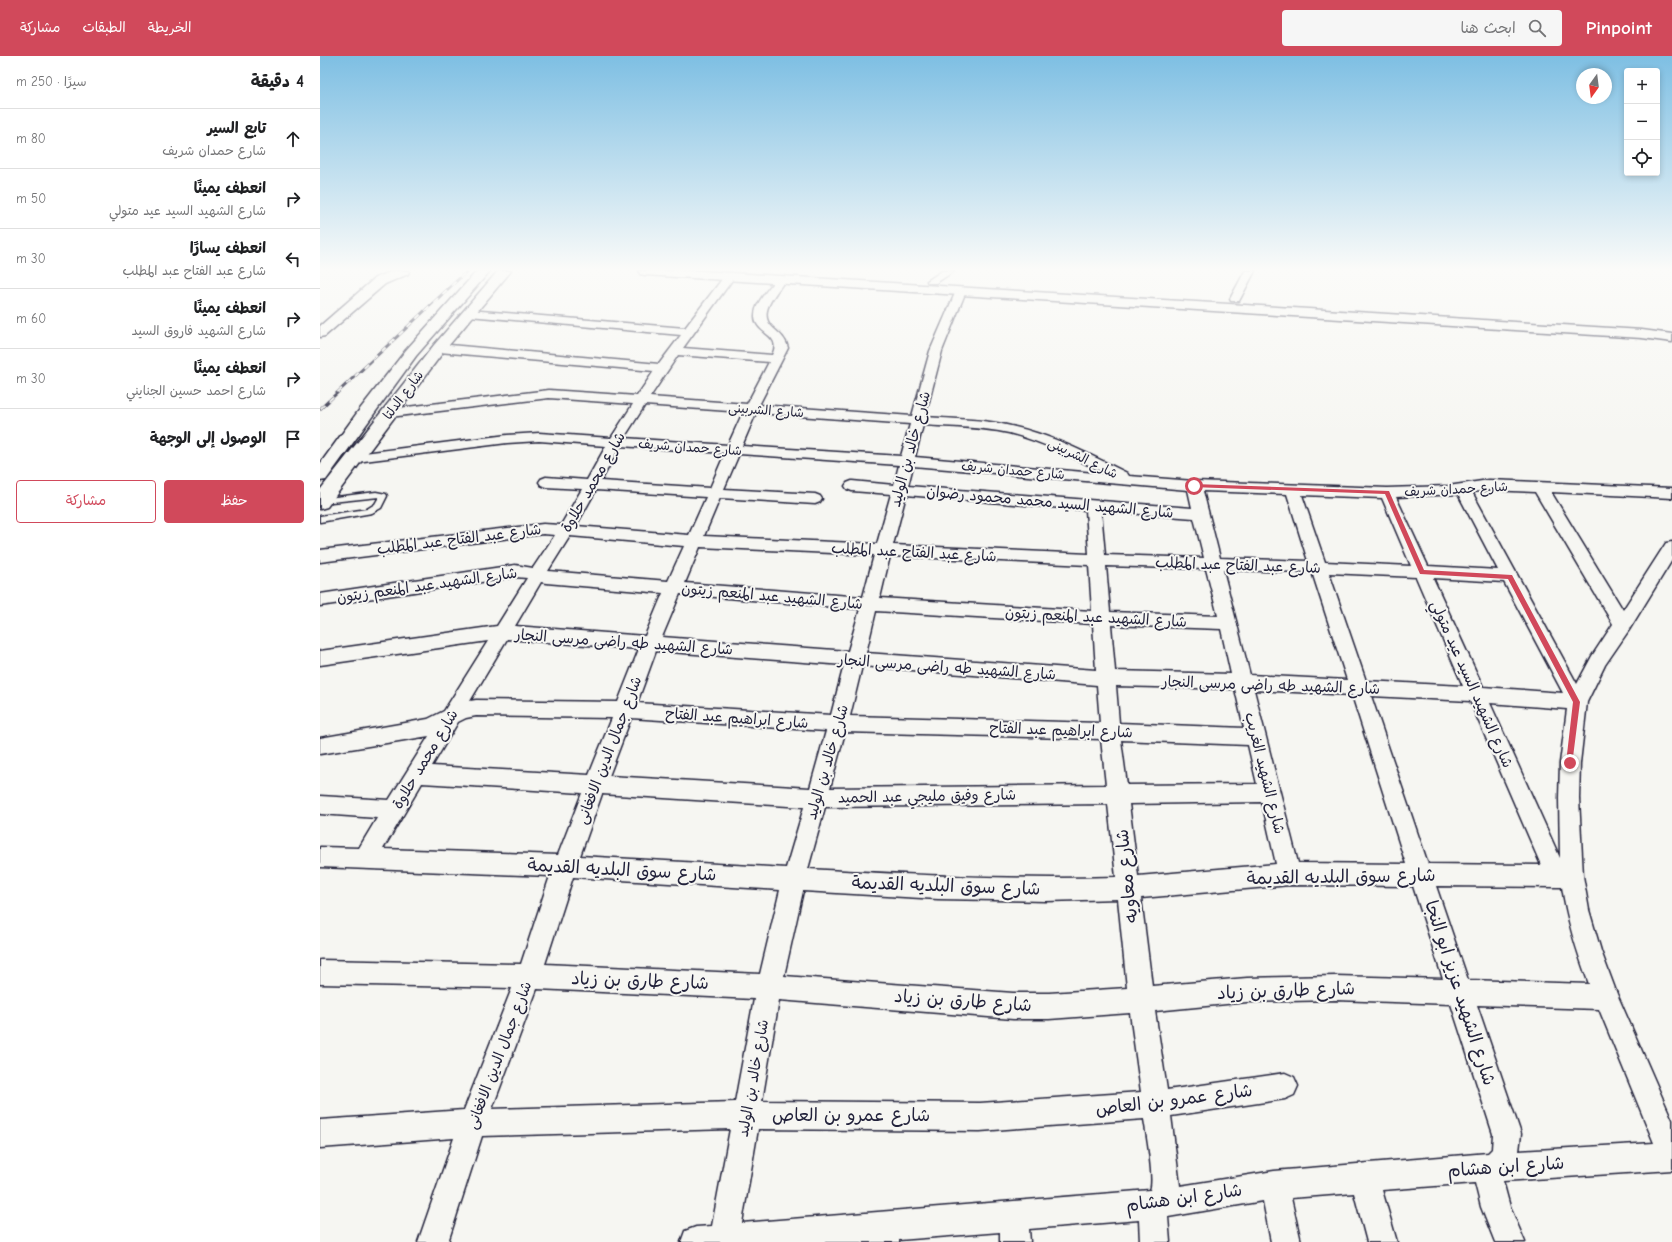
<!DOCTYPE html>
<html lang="ar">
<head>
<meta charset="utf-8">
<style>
  :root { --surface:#fff; --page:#f6f6f6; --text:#202124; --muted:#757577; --line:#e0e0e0; --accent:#d1495b }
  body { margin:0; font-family:"Comic Neue","Playpen Sans Arabic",sans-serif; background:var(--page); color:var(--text); direction:rtl }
  .controls { position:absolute; right:12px; top:12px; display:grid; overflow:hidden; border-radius:4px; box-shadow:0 2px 6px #0003 }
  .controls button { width:36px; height:36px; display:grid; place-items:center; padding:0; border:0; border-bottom:1px solid var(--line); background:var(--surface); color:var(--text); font:20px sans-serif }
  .compass { position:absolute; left:1256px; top:12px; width:36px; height:36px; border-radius:50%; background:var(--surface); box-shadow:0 2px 6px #0003; rotate:194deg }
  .stop { position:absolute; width:12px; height:12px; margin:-9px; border:3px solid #d1495b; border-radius:50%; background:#fff }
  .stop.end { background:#d1495b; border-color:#fff; box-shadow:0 1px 4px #0008 }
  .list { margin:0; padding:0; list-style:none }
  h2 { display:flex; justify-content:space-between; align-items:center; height:52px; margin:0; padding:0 16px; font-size:17px }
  h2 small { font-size:13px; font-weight:400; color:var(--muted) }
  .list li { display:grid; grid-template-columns:26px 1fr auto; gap:12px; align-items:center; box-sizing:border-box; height:60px; padding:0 16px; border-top:1px solid var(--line) }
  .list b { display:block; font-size:15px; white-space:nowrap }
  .list p { margin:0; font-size:13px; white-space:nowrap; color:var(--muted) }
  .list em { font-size:13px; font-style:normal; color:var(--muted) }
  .actions { display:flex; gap:8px; padding:12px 16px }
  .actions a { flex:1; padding:9px 0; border:1px solid var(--accent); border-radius:4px; text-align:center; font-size:14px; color:var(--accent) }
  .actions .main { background:var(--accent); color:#fff }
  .icon { flex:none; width:22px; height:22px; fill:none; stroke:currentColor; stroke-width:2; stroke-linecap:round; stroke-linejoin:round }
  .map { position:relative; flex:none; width:1352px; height:1186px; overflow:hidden; direction:ltr }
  header { display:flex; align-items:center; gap:24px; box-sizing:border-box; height:56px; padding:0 20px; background:var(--accent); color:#fff }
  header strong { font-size:19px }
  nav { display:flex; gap:22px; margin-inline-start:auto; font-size:14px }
  .search { width:280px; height:36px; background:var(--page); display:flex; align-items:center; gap:10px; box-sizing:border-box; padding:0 14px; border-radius:4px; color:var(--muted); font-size:15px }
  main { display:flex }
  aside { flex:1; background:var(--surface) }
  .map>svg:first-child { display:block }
</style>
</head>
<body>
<header>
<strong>Pinpoint</strong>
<div class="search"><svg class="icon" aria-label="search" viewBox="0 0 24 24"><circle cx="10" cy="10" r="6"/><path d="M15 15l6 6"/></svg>ابحث هنا</div>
<nav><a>الخريطة</a><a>الطبقات</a><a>مشاركة</a></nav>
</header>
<main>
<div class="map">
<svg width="1352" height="1186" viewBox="0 0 1352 1186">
  <rect width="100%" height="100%" fill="#f6f6f2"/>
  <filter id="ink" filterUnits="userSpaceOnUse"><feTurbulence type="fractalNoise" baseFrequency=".025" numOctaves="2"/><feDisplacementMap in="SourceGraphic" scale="8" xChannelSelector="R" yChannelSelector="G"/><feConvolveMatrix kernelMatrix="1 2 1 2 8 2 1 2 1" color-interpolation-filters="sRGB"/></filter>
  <g filter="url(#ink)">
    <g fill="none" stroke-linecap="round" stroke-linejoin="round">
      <!-- lane casing -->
      <g stroke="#22223b" stroke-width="3">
        <path id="lane" d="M 56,436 L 66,438 L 67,440 L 61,452 L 52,457 L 0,466 L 0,460 L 47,453 L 55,448 L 59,441 L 2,447 L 0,447 L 0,443 Z"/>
      </g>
      <!-- street casing -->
      <g stroke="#22223b" stroke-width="3">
        <path id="street" d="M 622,215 L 634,215 L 616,227 L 608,227 L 607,225 Z
          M 925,215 L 935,215 L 919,245 L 911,245 L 910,243 Z
          M 410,217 L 415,220 L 363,292 L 452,299 C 463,278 436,279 435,261 C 434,247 450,232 457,221 L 465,221 L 466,223 C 457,237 436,257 453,272 C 460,278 466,283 468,292 L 439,349 L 592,360 L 610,295 L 636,235 L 641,232 L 646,235 L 622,295 L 605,361 C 634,363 663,363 691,370 C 732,379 769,398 807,417 L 809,420 L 874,425 L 1067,432 L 1128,430 L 1169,424 L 1352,432 L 1352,442 L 1231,436 L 1303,554 L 1346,487 L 1352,486 L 1352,504 L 1309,574 L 1285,609 L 1267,646 L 1260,707 L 1259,742 L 1263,820 L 1269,854 L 1281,895 L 1297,938 L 1352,1064 L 1352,1114 L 1183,1125 L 1190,1151 L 1205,1186 L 1175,1186 L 1161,1151 L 1155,1127 L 1062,1134 L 1077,1186 L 1047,1186 L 1034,1137 L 971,1142 L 981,1186 L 951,1186 L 943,1145 L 848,1161 L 850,1186 L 820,1186 L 819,1164 L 709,1173 L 710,1186 L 680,1186 L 680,1176 L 579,1184 L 579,1186 L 361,1186 L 365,1175 L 376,1171 L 392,1170 L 410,1073 L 162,1080 L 128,1186 L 98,1186 L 134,1082 L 0,1092 L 0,1064 L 144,1054 L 192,932 L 0,928 L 0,904 L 201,908 L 230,820 L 0,811 L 0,791 L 39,792 L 57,762 L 0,758 L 0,740 L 69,744 L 109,680 L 0,698 L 0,682 L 108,663 L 124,655 L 168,585 L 0,609 L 0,595 L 177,570 L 207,522 L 195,521 L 0,550 L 0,538 L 195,509 L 213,512 L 235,479 L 223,478 L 0,506 L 0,494 L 223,468 L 241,469 L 262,433 L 226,431 L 221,429 L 219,426 L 221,423 L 226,421 L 267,424 L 286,390 L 219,385 L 187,387 L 36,406 L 31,405 L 29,402 L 31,399 L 36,398 L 187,379 L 219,377 L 291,382 L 313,348 L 229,342 L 70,361 L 65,360 L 63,357 L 65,354 L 70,353 L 229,334 L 317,340 L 334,315 L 119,296 L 115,295 L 113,292 L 115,289 L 119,288 L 339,308 L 361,279 L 149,260 L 145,259 L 143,257 L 145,255 L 149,254 L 365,272 L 406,218 ZM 358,299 L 449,306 L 427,348 L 330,341 ZM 325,349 L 423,356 L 408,389 L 304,382 ZM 436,357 L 590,368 L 581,400 L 422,390 ZM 603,369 C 632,371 662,371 689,377 C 724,386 755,402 786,418 L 595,401 ZM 300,390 L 405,397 L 390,432 L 281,425 ZM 419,398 L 579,409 L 574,429 L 532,425 L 527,427 L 525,430 L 527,433 L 532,435 L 571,438 L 557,488 L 384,480 L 400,442 L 495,448 L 500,446 L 502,443 L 500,440 L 495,438 L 404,433 ZM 593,410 L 868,434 L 872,452 L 588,430 ZM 276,434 L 386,441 L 369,479 L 256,470 ZM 1169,434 L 1215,436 L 1293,568 L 1272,600 L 1257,628 L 1152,436 ZM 883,435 L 967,438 L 988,505 L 900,502 ZM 1138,438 L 1178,514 L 1108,510 L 1076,441 ZM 586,439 L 766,454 L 769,498 L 573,489 ZM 982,439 L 1062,442 L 1091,510 L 1005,506 ZM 781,455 L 874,462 L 884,502 L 785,499 ZM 250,480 L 364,490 L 348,525 L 228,515 ZM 380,491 L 554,499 L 543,541 L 365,527 ZM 570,500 L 769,509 L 772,555 L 560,542 ZM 786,510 L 886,513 L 898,560 L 790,556 ZM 903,514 L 992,516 L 1027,624 L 930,619 ZM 1009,517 L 1096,521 L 1143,630 L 1046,625 ZM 1113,522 L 1184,526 L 1243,637 L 1163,631 ZM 221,526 L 226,527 L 343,537 L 325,580 L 195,570 ZM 360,538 L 540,553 L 528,595 L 342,581 ZM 556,555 L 773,568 L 776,614 L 546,597 ZM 791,569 L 901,573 L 911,618 L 795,615 ZM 187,583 L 319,593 L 298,646 L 156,644 L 150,645 ZM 336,595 L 524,609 L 511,659 L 317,647 ZM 542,610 L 777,629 L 780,667 L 530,660 ZM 796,630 L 915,633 L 924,672 L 799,667 ZM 934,634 L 1032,639 L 1086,808 L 978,807 ZM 1051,640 L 1150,645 L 1221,809 L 1108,808 ZM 1170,647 L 1247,653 L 1240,707 L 1239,742 L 1240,802 ZM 156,660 L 292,662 L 269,719 L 112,710 L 138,666 L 146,662 ZM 311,662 L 506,675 L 490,732 L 289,720 ZM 525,676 L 781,683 L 786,729 L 510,732 ZM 801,684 L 928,689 L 937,728 L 807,729 ZM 102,727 L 262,737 L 238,799 L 63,793 ZM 282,738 L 484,751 L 466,812 L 260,800 ZM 942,746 L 956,808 L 818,820 L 809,748 ZM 788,748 L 796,821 C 692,824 592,819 488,813 L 505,751 ZM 253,821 L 460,834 L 440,918 L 225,908 ZM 970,829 L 1093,830 L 1123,923 L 1016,920 L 927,922 L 832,930 L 821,842 ZM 1116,830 L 1242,831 C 1247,864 1257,896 1269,928 L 1148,924 ZM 483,835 L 618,843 L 726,845 L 798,843 L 807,932 L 729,937 L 693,937 L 464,920 ZM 217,933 L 434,943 L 415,1046 L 172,1053 ZM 459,944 L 693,963 L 729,963 L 810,957 L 821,1036 L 660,1047 L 442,1045 ZM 1016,944 L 1131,948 L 1173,1078 L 1172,1093 L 1168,1097 L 954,1115 L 860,1130 L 851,1060 L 965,1043 L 974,1039 L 978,1030 L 974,1021 L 965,1017 L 847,1034 L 835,955 L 927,946 ZM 1157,949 L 1279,953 L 1334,1087 L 1199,1095 L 1201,1078 ZM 824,1063 C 826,1076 835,1125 830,1134 L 422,1167 L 438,1073 L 660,1075 Z"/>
      </g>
      <!-- secondary casing -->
      <g stroke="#22223b" stroke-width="3">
        <path id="secondary" d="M 73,215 L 89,215 L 88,218 L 65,228 L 5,280 L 0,281 L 0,270 L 55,222 Z
          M 157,215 L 170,215 L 96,300 L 6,424 L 0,425 L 0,408 L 37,357 L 86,294 Z
          M 178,215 L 191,215 L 124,295 L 7,451 L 0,453 L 0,434 L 114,289 Z
          M 319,215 L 381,215 L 1322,274 L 1352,278 L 1352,286 L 1322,282 L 325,219 L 320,218 Z"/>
      </g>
      <!-- lane -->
      <use href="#lane" fill="#f6f6f2" fill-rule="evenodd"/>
      <!-- street -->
      <use href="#street" fill="#f6f6f2" fill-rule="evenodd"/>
      <!-- secondary -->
      <use href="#secondary" fill="#f6f6f2" fill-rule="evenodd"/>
      <!-- rail casing -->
      <g stroke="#22223b" stroke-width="3">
        <path id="rail" d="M 0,353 L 147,215"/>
      </g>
      <!-- rail -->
      <use href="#rail" stroke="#f6f6f2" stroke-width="2" stroke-dasharray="6" stroke-linecap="butt"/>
    </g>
  </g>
  <!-- sky -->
  <linearGradient id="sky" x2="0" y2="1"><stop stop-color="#7ebfe3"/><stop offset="0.56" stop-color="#fbfbf9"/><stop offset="1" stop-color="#fbfbf9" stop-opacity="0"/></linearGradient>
  <rect width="1352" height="381" fill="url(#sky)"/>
  <!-- route -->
  <path fill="#d1495b" d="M 874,428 L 1069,435 L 1104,514 L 1192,519 L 1260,646 L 1252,709 L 1247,709 L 1246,707 L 1253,646 L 1188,523 L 1100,518 L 1065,438 L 872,431 L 871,430 Z"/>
  <g text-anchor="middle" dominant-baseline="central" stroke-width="4" stroke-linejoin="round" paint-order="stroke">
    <!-- far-street labels -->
    <g font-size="13" fill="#22223b" stroke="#f6f6f2">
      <text transform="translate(83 339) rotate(-53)">شارع الدلتا</text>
      <text transform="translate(446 354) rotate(4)">شارع الشربينى</text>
      <text transform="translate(370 391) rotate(4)">شارع حمدان شريف</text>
      <text transform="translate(763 402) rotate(26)">شارع الشربينى</text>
      <text transform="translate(693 414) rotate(5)">شارع حمدان شريف</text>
      <text transform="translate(1136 433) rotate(-3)">شارع حمدان شريف</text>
    </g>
    <!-- street labels -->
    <g font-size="15" fill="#22223b" stroke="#f6f6f2">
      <text transform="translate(590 393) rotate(-75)">شارع خالد بن الوليد</text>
      <text transform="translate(273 426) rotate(-60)">شارع محمد حلاوة</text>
      <text transform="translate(730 446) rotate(5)">شارع الشهيد السيد محمد محمود رضوان</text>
      <text transform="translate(139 483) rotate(-7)">شارع عبد الفتاح عبد المطلب</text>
      <text transform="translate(594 496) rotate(3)">شارع عبد الفتاح عبد المطلب</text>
      <text transform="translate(918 509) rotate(2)">شارع عبد الفتاح عبد المطلب</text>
      <text transform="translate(107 529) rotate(-8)">شارع الشهيد عبد المنعم زيتون</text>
      <text transform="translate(452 540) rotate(5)">شارع الشهيد عبد المنعم زيتون</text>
      <text transform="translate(776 561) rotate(3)">شارع الشهيد عبد المنعم زيتون</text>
      <text transform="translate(304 586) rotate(4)">شارع الشهيد طه راضى مرسى النجار</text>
      <text transform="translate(627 611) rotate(4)">شارع الشهيد طه راضى مرسى النجار</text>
      <text transform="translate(1152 628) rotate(66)">شارع الشهيد السيد عيد متولي</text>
      <text transform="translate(951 629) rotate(2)">شارع الشهيد طه راضى مرسى النجار</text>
      <text transform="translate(417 662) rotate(4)">شارع ابراهيم عبد الفتاح</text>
      <text transform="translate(741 674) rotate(2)">شارع ابراهيم عبد الفتاح</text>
      <text transform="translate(289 694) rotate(-69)">شارع جمال الدين الافغانى</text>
      <text transform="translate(105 703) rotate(-59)">شارع محمد حلاوة</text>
      <text transform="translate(507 706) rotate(-74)">شارع خالد بن الوليد</text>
      <text transform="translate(945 717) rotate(76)">شارع الشهيد الغريب</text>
      <text transform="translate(607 740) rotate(-1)">شارع وفيق مليجي عبد الحميد</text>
      <text transform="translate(179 999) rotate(-69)">شارع جمال الدين الافغانى</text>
      <text transform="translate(433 1022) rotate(-80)">شارع خالد بن الوليد</text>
    </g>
    <!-- near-street labels -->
    <g font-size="18" fill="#22223b" stroke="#f6f6f2">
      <text transform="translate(302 814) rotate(3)">شارع سوق البلديه القديمة</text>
      <text transform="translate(807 820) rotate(-96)">شارع معاويه</text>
      <text transform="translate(1021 821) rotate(-1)">شارع سوق البلديه القديمة</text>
      <text transform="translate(626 830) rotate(2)">شارع سوق البلديه القديمة</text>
      <text transform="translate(320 925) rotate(2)">شارع طارق بن زياد</text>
      <text transform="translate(966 935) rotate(-2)">شارع طارق بن زياد</text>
      <text transform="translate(1140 937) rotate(72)">شارع الشهيد عزيز ابو النجا</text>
      <text transform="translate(643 945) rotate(4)">شارع طارق بن زياد</text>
      <text transform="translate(854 1044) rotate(-7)">شارع عمرو بن العاص</text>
      <text x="531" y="1059">شارع عمرو بن العاص</text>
      <text transform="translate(1186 1111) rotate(-4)">شارع ابن هشام</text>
      <text transform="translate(864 1142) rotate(-8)">شارع ابن هشام</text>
    </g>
  </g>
</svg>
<div class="controls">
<button>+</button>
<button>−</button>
<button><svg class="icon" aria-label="locate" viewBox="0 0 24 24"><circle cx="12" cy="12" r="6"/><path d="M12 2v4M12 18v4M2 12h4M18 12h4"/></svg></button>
</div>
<svg class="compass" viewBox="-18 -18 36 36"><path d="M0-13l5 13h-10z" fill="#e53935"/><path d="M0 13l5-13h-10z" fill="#757577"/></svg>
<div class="stop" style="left:874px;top:430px"></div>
<div class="stop end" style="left:1250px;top:707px"></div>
</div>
<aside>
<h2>4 دقيقة<small>سيرًا · 250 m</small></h2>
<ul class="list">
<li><svg class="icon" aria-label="ahead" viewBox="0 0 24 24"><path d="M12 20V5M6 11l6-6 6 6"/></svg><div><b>تابع السير</b><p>شارع حمدان شريف</p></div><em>80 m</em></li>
<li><svg class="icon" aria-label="right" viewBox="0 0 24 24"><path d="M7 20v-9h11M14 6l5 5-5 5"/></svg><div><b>انعطف يمينًا</b><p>شارع الشهيد السيد عيد متولي</p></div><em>50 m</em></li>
<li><svg class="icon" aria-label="left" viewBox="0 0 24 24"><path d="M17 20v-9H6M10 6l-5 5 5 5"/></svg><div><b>انعطف يسارًا</b><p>شارع عبد الفتاح عبد المطلب</p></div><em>30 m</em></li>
<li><svg class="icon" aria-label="right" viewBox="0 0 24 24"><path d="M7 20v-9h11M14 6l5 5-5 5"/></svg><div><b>انعطف يمينًا</b><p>شارع الشهيد فاروق السيد</p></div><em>60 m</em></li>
<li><svg class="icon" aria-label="right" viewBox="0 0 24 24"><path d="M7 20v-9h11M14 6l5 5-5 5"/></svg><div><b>انعطف يمينًا</b><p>شارع احمد حسين الجنايني</p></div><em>30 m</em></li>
<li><svg class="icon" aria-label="arrive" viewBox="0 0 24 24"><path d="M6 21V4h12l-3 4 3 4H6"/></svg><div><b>الوصول إلى الوجهة</b></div></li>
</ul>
<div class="actions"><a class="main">حفظ</a><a>مشاركة</a></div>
</aside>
</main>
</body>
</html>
